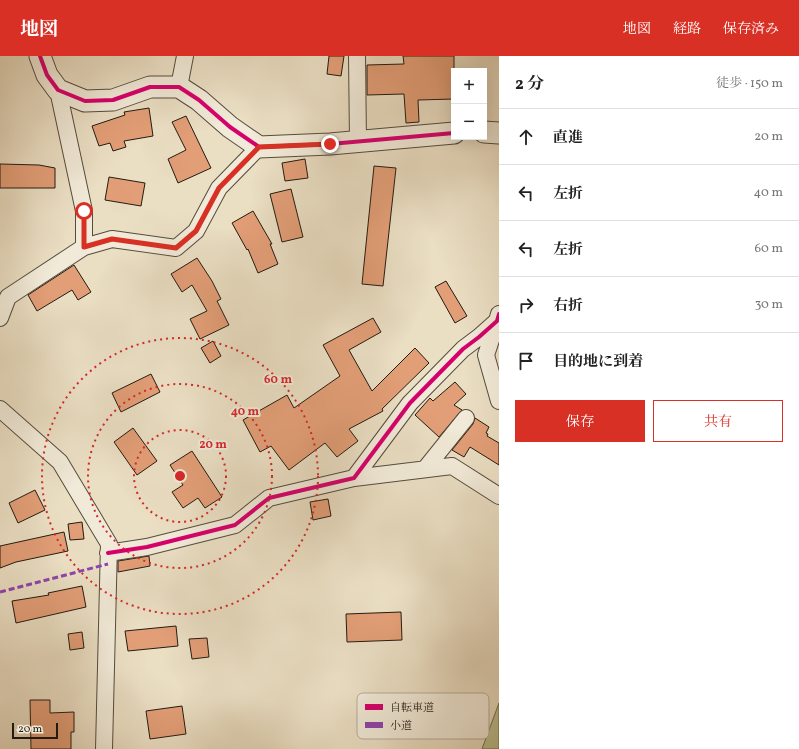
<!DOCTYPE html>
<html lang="ja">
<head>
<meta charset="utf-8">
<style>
  :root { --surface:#fff; --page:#f6f6f6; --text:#222; --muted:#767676; --line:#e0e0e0; --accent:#d93025 }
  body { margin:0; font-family:Vollkorn,"Noto Serif JP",serif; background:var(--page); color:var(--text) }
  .controls { position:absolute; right:12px; top:12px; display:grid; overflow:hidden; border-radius:0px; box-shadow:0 4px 16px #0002 }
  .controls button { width:36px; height:36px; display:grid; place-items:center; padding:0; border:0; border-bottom:1px solid var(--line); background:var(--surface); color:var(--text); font:20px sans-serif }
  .scale { position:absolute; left:12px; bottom:10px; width:46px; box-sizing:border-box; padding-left:4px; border:2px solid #231b12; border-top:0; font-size:11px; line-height:14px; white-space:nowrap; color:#231b12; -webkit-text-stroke:3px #f1ead8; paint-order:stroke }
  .stop { position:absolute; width:12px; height:12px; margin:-9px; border:3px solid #d93025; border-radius:50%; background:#fff }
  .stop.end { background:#d93025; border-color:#fff; box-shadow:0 1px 4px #0008 }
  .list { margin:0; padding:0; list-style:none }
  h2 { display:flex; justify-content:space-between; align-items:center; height:52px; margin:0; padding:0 16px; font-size:17px }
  h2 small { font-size:13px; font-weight:400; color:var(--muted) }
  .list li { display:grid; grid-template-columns:26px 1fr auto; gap:12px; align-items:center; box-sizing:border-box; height:56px; padding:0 16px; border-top:1px solid var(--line) }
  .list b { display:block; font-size:15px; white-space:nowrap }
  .list em { font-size:13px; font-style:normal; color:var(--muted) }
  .actions { display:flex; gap:8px; padding:12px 16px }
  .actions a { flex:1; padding:9px 0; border:1px solid var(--accent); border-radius:0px; text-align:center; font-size:14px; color:var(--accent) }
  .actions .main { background:var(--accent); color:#fff }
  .icon { flex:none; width:22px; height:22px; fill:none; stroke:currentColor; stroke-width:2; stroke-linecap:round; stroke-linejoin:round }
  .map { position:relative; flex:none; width:499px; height:693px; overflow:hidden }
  header { display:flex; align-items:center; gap:24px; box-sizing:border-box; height:56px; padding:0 20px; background:var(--accent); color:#fff }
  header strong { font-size:19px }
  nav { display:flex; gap:22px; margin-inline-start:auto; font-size:14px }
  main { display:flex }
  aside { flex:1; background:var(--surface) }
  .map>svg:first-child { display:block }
</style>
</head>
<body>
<header>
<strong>地図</strong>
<nav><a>地図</a><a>経路</a><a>保存済み</a></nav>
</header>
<main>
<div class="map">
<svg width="499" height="693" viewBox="0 0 499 693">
  <rect width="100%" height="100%" fill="#eadec3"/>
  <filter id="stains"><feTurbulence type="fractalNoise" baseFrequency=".005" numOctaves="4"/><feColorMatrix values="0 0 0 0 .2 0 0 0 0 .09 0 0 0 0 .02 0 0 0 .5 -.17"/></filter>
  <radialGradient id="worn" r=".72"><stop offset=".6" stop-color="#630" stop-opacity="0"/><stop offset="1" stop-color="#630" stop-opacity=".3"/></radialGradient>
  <!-- green -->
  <path fill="#bcc090" stroke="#706e51" d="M 499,647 L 499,693 L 482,693 Z"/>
  <!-- building -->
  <path fill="#e29e77" stroke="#231b12" d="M 329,0 L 344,0 L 341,20 L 327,18 Z
    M 403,0 L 454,0 L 454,43 L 418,44 L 419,66 L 406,67 L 404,38 L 367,39 L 367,9 L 404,8 Z
    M 149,52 L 153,80 L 124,85 L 126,91 L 113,95 L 110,87 L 99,90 L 92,70 L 125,59 L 124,56 Z
    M 186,60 L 211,112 L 178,127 L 168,103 L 186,94 L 172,66 Z
    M 305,103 L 308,122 L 285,125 L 282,107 Z
    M 0,108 L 39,109 L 55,112 L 55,132 L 0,132 Z
    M 374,110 L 396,112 L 383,230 L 362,228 Z
    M 109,121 L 145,127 L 141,150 L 105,144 Z
    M 291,133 L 303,181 L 282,186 L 270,138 Z
    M 253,155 L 272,188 L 270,188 L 278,208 L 258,217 L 248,193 L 247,194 L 232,167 Z
    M 197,202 L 212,225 L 221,243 L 217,245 L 229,269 L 200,283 L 190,263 L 207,255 L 192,229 L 182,236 L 171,218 Z
    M 74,209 L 91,236 L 78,244 L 72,234 L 37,255 L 28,239 Z
    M 446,225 L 467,260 L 455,267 L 435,231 Z
    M 373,262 L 381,276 L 349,294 L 372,335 L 415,292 L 429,307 L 382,353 L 383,355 L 349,373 L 358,385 L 337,401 L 325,387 L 289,414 L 271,390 L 260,396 L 243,364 L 287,339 L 294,352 L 340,320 L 323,289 Z
    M 213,285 L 221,300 L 210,307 L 201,292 Z
    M 151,318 L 160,336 L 121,356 L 112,337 Z
    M 455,326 L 466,338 L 454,349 L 462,354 L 439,381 L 415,359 L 430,342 L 433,345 Z
    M 475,362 L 489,371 L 486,377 L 488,378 L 487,380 L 499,387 L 499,409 L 470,391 L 464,401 L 452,394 L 473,368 Z
    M 133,372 L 157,405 L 137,419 L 114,386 Z
    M 192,395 L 222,441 L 205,452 L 198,442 L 183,452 L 172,436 L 183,429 L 170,409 Z
    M 35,434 L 45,454 L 18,467 L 9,447 Z
    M 328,443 L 331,460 L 313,464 L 310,446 Z
    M 82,466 L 84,483 L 70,484 L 68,468 Z
    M 64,476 L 68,495 L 16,506 L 0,512 L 0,490 Z
    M 149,500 L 150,510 L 118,516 L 118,505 Z
    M 82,530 L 86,551 L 16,567 L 12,545 L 49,539 L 48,537 Z
    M 401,556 L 402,584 L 347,586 L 346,558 Z
    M 176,570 L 178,590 L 128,595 L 125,575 Z
    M 82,576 L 84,592 L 70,594 L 68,578 Z
    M 207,582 L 209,601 L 192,603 L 189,583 Z
    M 30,644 L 50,644 L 50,657 L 74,656 L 74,676 L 71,676 L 71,693 L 31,693 Z
    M 182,650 L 186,678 L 150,683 L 146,655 Z"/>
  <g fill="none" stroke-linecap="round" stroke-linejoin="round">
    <!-- minor casing -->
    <g stroke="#554c3e" stroke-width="18">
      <path id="minor" d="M 357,0 L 358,85
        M 179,31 L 185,0
        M 58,34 L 84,155 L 84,191
        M 0,262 L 8,241 L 84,191 L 112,183 L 176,192 L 196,175 L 219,132 L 259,91
        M 497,266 L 486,299 L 499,345
        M 0,353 L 60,406 L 109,488 L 104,693
        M 425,413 L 466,362
        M 354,422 L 452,410 L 499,440
        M 108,497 L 147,491 L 235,469 L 269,442 L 354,422 L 410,347 L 463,293 L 479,281 L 497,265 L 499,258"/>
    </g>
    <!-- tertiary casing -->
    <g stroke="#554c3e" stroke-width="23">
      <path id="tertiary" d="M 40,0 L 47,19 L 58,34 L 85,45 L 113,44 L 150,31 L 179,31 L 199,44 L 230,71 L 259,91 L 330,88 L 454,77
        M 484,76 L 499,77"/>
    </g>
    <!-- minor -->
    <use href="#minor" stroke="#f1ead8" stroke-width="16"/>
    <!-- tertiary -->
    <use href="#tertiary" stroke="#f1ead8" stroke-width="21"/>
    <!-- quiet -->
    <path stroke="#8e44ad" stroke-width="3" stroke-dasharray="6 3" stroke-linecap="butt" d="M 0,536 L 108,508"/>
    <!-- cycleway casing -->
    <g stroke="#f1ead8" stroke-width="6">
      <path id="cycleway" d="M 40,0 L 47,19 L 58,34 L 85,45 L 113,44 L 150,31 L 179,31 L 199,44 L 230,71 L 259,91 L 330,88 L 454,77
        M 108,497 L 147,491 L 235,469 L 269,442 L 354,422 L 410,347 L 463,293 L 479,281 L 497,265 L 499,258"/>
    </g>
    <!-- cycleway -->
    <use href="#cycleway" stroke="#d6006c" stroke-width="4"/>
  </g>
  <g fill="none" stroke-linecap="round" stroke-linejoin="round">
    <!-- route -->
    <path stroke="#d93025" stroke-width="5" d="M 84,155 L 84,191 L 112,183 L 176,192 L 196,175 L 219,132 L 259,91 L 330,88"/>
  </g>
  <!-- distance rings -->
  <g fill="none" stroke="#d62828" stroke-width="2" stroke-dasharray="2 4">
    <circle cx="180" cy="420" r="46"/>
    <circle cx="180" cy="420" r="92"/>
    <circle cx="180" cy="420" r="138"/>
  </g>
  <!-- legend -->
  <rect x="357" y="637" width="132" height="46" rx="6" fill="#f1ead8" stroke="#b3ac9d" stroke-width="1"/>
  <rect x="365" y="648" width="18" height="6" fill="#d6006c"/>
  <rect x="365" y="666" width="18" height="6" fill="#8e44ad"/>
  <g font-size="11" fill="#231b12">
    <text x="390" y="655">自転車道</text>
    <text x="390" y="673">小道</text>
  </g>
  <circle cx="180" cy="420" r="6" fill="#d62828" stroke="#f1ead8" stroke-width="2"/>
  <g font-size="12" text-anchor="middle" font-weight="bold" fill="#d62828" stroke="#f1ead8" stroke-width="4" stroke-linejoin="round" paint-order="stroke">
    <text x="278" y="327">60 m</text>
    <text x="245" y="359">40 m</text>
    <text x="213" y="392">20 m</text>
  </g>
  <rect width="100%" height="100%" filter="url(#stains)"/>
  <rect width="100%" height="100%" fill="url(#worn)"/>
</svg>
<div class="controls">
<button>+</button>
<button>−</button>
</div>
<div class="scale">20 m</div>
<div class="stop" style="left:84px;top:155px"></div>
<div class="stop end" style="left:330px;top:88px"></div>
</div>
<aside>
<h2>2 分<small>徒歩 · 150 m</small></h2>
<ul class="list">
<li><svg class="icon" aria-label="ahead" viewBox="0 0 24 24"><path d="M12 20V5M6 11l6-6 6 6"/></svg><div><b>直進</b></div><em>20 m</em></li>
<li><svg class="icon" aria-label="left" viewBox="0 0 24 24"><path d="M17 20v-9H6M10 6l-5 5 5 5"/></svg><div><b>左折</b></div><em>40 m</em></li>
<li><svg class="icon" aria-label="left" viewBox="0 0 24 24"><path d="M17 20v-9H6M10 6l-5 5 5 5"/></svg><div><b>左折</b></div><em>60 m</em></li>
<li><svg class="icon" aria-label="right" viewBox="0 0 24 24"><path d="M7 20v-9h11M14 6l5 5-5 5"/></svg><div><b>右折</b></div><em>30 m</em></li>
<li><svg class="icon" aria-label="arrive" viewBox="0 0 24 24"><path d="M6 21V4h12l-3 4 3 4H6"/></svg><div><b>目的地に到着</b></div></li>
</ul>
<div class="actions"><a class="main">保存</a><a>共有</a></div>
</aside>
</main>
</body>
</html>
